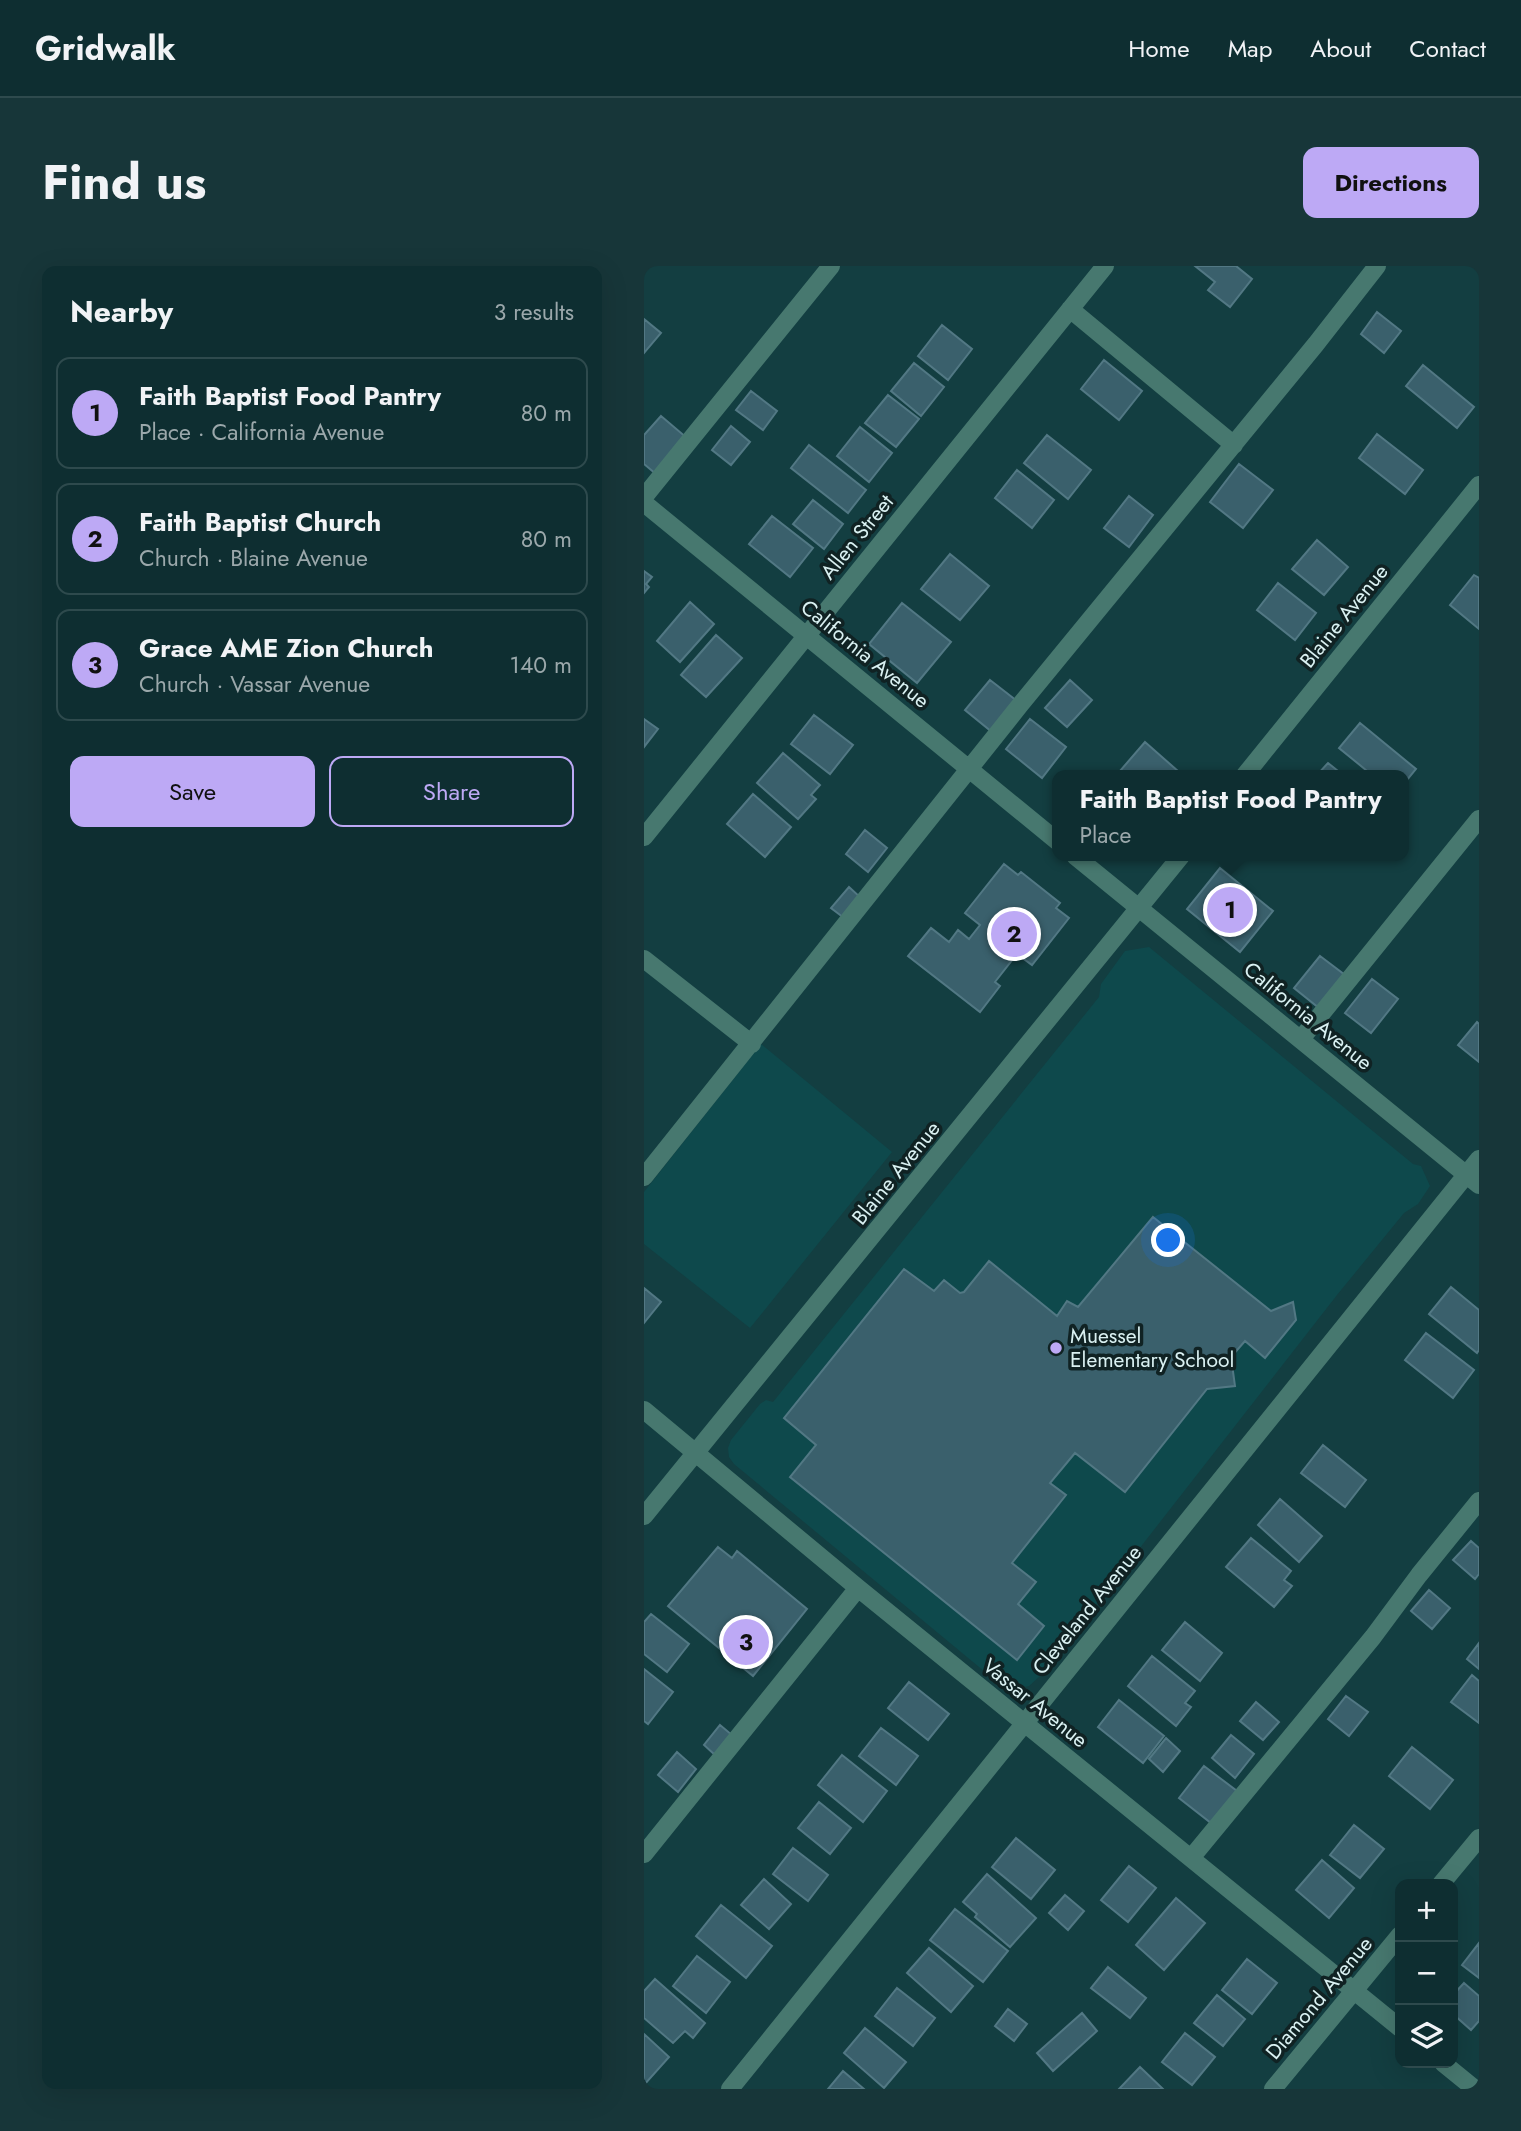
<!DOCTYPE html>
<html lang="en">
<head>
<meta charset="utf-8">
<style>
  :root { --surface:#0e2e31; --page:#173639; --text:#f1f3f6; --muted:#9ba8ab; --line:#2e4a4d; --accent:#bda9f5 }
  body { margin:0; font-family:Jost,sans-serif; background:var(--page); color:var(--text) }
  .controls { position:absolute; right:21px; bottom:21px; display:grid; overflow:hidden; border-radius:14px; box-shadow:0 7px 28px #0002 }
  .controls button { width:63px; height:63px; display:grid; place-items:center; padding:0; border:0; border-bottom:2px solid var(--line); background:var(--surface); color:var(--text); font:35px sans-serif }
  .you { position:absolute; left:525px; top:975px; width:24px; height:24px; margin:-18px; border:5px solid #fff; border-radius:50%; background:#1a73e8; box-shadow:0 0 0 10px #1a73e833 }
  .badge { display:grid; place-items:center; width:46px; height:46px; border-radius:50%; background:var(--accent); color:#111; font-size:23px; font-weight:700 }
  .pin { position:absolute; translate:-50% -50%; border:4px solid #fff; box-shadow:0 2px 7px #0006 }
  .popup { position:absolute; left:408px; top:504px; width:357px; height:91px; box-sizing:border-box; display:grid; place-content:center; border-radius:14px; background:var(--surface); filter:drop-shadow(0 2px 5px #0005); font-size:23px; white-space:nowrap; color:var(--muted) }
  .popup b { font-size:26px; color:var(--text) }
  .popup::after { content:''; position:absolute; left:50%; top:100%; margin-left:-14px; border:14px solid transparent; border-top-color:var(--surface) }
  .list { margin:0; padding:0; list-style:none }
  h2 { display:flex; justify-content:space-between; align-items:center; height:91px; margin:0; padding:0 28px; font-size:30px }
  h2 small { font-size:23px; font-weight:400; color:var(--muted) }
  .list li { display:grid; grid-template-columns:46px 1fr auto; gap:21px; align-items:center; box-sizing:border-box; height:112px; margin:0 14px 14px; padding:0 14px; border:2px solid var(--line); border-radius:14px }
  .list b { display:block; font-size:26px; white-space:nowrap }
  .list p { margin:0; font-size:23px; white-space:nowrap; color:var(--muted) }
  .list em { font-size:23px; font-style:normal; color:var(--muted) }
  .actions { display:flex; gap:14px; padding:21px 28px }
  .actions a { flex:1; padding:16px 0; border:2px solid var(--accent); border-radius:14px; text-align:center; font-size:24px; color:var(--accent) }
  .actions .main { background:var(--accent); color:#111 }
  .icon { flex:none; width:38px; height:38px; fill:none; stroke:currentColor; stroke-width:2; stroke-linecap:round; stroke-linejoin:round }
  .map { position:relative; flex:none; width:835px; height:1823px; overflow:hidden; border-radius:14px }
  header { display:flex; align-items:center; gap:42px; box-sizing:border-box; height:98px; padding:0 35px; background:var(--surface); border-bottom:2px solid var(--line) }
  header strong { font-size:33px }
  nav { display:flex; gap:38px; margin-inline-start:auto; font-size:24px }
  .intro { display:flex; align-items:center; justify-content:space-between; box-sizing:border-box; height:168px; padding:0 42px }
  h1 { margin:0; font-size:49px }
  .button { padding:18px 32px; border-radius:14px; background:var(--accent); color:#111; font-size:24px; font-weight:700 }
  main { display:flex; gap:42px; padding:0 42px }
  aside { flex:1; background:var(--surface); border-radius:14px; box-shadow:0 7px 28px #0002 }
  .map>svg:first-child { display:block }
</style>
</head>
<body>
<header>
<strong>Gridwalk</strong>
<nav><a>Home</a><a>Map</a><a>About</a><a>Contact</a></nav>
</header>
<div class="intro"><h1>Find us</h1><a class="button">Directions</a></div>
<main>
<aside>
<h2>Nearby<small>3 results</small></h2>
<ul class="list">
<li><span class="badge">1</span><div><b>Faith Baptist Food Pantry</b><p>Place · California Avenue</p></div><em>80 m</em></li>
<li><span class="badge">2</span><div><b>Faith Baptist Church</b><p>Church · Blaine Avenue</p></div><em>80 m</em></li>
<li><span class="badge">3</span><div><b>Grace AME Zion Church</b><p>Church · Vassar Avenue</p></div><em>140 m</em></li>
</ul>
<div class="actions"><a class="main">Save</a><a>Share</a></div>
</aside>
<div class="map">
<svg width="835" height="1823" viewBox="0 0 835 1823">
  <rect width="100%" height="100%" fill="#133e41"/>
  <!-- built -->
  <path fill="#0e494c" d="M 505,681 L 769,898 L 777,900 L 786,920 L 774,938 L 760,947 L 693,1029 L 396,1410 L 385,1420 L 370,1423 L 358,1420 L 90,1198 L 85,1191 L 84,1182 L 87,1174 L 116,1138 L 122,1134 L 129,1136 L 455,731 L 457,718 L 481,685 Z
    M 117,778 L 248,886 L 106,1062 L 0,978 L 0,926 Z"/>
  <!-- building -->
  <path fill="#3a606c" stroke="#527884" stroke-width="2" d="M 551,0 L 592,0 L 608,13 L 586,41 L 564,24 L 571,16 Z
    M 733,46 L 757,65 L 740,87 L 717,68 Z
    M 0,53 L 17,67 L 0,87 Z
    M 298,59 L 328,83 L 304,114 L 274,90 Z
    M 460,94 L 498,125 L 475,154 L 437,123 Z
    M 270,97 L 300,121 L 277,150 L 247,125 Z
    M 779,99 L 830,141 L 813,162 L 762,120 Z
    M 107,125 L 133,145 L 119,164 L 92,144 Z
    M 244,129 L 275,153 L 252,181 L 221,157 Z
    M 17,150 L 43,172 L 12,208 L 0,198 L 0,169 Z
    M 87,160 L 106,176 L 87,199 L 68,184 Z
    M 216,161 L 248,187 L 225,216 L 193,190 Z
    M 733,168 L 779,204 L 761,228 L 715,192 Z
    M 403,169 L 447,204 L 424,233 L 380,197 Z
    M 165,179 L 222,224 L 204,247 L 147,202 Z
    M 595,198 L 629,224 L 599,262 L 566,236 Z
    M 373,204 L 410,234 L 388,262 L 351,232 Z
    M 485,230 L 509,249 L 485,281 L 460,262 Z
    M 169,234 L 199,258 L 180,283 L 149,258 Z
    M 128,250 L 169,282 L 146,311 L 105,278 Z
    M 673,274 L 704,301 L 680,329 L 648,303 Z
    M 306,288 L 345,320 L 316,354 L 277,323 Z
    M 0,305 L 8,311 L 2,318 L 5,321 L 0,327 Z
    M 830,309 L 835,312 L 835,363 L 806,339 Z
    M 634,317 L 672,347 L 651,374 L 613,344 Z
    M 46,336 L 70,358 L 36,396 L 13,375 Z
    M 258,337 L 307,376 L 273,417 L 225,378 Z
    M 72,369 L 98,392 L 62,431 L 37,409 Z
    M 346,414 L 373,435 L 348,466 L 321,444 Z
    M 426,414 L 448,434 L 423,461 L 401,442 Z
    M 170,449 L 209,479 L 186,508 L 147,478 Z
    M 0,453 L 14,463 L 0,481 Z
    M 386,453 L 422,481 L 398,512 L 362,483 Z
    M 716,457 L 772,503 L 759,519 L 759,509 L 728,509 L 695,482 Z
    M 501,476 L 535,506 L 533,509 L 480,509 L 476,505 Z
    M 139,487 L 176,519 L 167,529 L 172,533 L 154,553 L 113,517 Z
    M 684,497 L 699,509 L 673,509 Z
    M 109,528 L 147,561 L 121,591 L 83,558 Z
    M 221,564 L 243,582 L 224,606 L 202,588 Z
    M 360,598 L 374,609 L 377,606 L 416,637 L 412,642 L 425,652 L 388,699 L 373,688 L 351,716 L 356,720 L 336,746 L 264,690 L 287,662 L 305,676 L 314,664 L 325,673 L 336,659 L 321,647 Z
    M 576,602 L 629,645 L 596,686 L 543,643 Z
    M 205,621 L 217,632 L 200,652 L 187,642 Z
    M 676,690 L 701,709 L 675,742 L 650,722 Z
    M 728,713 L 754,733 L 727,767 L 701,747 Z
    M 833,756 L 835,758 L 835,796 L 814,779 Z
    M 509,951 L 627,1045 L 649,1036 L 652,1054 L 621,1092 L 601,1075 L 587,1091 L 591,1120 L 563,1123 L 481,1226 L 431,1187 L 406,1217 L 422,1229 L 368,1297 L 392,1316 L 374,1338 L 400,1360 L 373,1394 L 146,1211 L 172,1179 L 140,1152 L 260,1003 L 290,1025 L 300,1014 L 316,1027 L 320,1026 L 345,995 L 413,1050 L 423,1035 L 434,1041 Z
    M 807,1021 L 835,1044 L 835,1084 L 833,1087 L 785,1048 Z
    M 0,1022 L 17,1036 L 0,1057 Z
    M 782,1067 L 830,1104 L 809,1132 L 761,1094 Z
    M 679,1179 L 722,1214 L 701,1241 L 657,1207 Z
    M 636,1233 L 678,1270 L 655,1296 L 614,1259 Z
    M 607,1272 L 647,1305 L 640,1314 L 648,1320 L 630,1341 L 582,1301 Z
    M 827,1275 L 835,1282 L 835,1308 L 831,1313 L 809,1294 Z
    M 74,1281 L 88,1292 L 93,1285 L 163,1343 L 109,1410 L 24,1340 Z
    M 785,1324 L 806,1342 L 788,1363 L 767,1345 Z
    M 7,1348 L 45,1378 L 23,1406 L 0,1388 L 0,1356 Z
    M 541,1356 L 578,1387 L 556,1415 L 518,1384 Z
    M 835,1377 L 835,1403 L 823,1393 Z
    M 508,1390 L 551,1425 L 541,1437 L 547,1441 L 532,1460 L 484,1420 Z
    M 0,1403 L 29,1426 L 4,1458 L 0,1455 Z
    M 828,1409 L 835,1415 L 835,1457 L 807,1436 Z
    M 265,1416 L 305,1448 L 284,1474 L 244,1442 Z
    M 702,1430 L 724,1446 L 705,1470 L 684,1453 Z
    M 475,1434 L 520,1470 L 499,1497 L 454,1461 Z
    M 612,1436 L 635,1456 L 619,1474 L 596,1455 Z
    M 76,1459 L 88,1469 L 71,1489 L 60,1479 Z
    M 237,1462 L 274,1490 L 252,1519 L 215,1490 Z
    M 587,1469 L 610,1488 L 591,1512 L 568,1492 Z
    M 522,1472 L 536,1485 L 519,1506 L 505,1493 Z
    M 768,1481 L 809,1514 L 786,1543 L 745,1510 Z
    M 33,1486 L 52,1503 L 34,1526 L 14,1509 Z
    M 198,1489 L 243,1525 L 219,1556 L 174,1519 Z
    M 560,1500 L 593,1525 L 567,1557 L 535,1532 Z
    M 175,1536 L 207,1562 L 186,1588 L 154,1562 Z
    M 710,1559 L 740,1583 L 716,1612 L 686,1589 Z
    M 372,1572 L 411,1604 L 387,1633 L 348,1601 Z
    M 149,1582 L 184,1609 L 164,1635 L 129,1608 Z
    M 678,1594 L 710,1622 L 685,1652 L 652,1624 Z
    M 485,1600 L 512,1622 L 484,1656 L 457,1634 Z
    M 343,1608 L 392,1652 L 366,1681 L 331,1651 L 333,1648 L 319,1636 Z
    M 120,1613 L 147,1638 L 125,1663 L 97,1639 Z
    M 421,1629 L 440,1645 L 424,1664 L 405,1647 Z
    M 532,1632 L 561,1657 L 520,1704 L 492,1679 Z
    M 77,1639 L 128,1680 L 102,1712 L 52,1670 Z
    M 311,1643 L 364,1685 L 339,1716 L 286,1674 Z
    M 835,1677 L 835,1712 L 818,1699 Z
    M 285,1682 L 329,1720 L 307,1746 L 263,1707 Z
    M 53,1690 L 86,1716 L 62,1747 L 29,1720 Z
    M 603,1693 L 633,1717 L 608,1748 L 578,1724 Z
    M 464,1701 L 502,1732 L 486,1752 L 447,1722 Z
    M 11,1713 L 61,1757 L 49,1772 L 41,1765 L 29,1777 L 0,1752 L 0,1725 Z
    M 820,1717 L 835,1730 L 835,1755 L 827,1764 L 809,1748 L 809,1729 Z
    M 253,1722 L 291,1752 L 269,1780 L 231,1750 Z
    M 573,1729 L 601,1753 L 579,1780 L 550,1757 Z
    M 364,1743 L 383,1758 L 370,1775 L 351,1760 Z
    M 438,1747 L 453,1765 L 409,1805 L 393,1787 Z
    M 221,1762 L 262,1796 L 240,1822 L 200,1787 Z
    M 541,1767 L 571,1791 L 548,1819 L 518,1796 Z
    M 0,1768 L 25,1791 L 0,1819 Z
    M 496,1801 L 519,1823 L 475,1823 Z
    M 199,1805 L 220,1823 L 184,1823 Z"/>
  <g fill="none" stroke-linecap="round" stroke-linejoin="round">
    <!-- minor -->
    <path stroke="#47786f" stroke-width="18" d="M 426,43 L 590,179
      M 0,231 L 187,0
      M 0,237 L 413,575
      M 601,509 L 835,219
      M 0,571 L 461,0
      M 431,590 L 835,919
      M 0,693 L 108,778
      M 657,773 L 835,553
      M 0,911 L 376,439 L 672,78 L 733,0
      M 0,1144 L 214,1322 L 756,1762
      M 0,1250 L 537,590
      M 0,1588 L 214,1322
      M 547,1592 L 729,1371 L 775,1309 L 835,1235
      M 797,1618 L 835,1572
      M 799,1797 L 831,1823
      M 86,1823 L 835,893
      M 629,1823 L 756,1669"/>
  </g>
  <!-- markers -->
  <circle fill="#bda9f5" stroke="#102223" stroke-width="2.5" cx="412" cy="1082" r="7"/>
  <g text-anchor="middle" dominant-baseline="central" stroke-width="7" stroke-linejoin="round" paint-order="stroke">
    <!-- street labels -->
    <g font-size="21" fill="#daf1f2" stroke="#102223">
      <text transform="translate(213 271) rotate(-51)">Allen Street</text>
      <text transform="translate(700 350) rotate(-51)">Blaine Avenue</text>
      <text transform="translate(221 388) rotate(39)">California Avenue</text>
      <text transform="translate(664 750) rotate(39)">California Avenue</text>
      <text transform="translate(252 907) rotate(-51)">Blaine Avenue</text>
      <text transform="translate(443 1344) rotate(-51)">Cleveland Avenue</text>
      <text transform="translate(391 1437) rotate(39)">Vassar Avenue</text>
      <text transform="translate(675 1732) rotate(-50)">Diamond Avenue</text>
    </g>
    <!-- poi labels -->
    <g font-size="21" fill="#daf1f2" stroke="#102223" text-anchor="start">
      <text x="426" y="1070">Muessel<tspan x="426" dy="24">Elementary School</tspan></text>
    </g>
  </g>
</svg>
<div class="controls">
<button>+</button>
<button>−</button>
<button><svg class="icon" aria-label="layers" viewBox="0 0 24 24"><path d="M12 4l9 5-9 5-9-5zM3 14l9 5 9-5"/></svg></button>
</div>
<div class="you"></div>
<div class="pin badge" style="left:586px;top:644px">1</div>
<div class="popup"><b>Faith Baptist Food Pantry</b>Place</div>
<div class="pin badge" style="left:370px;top:668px">2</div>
<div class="pin badge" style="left:102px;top:1376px">3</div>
</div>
</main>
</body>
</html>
